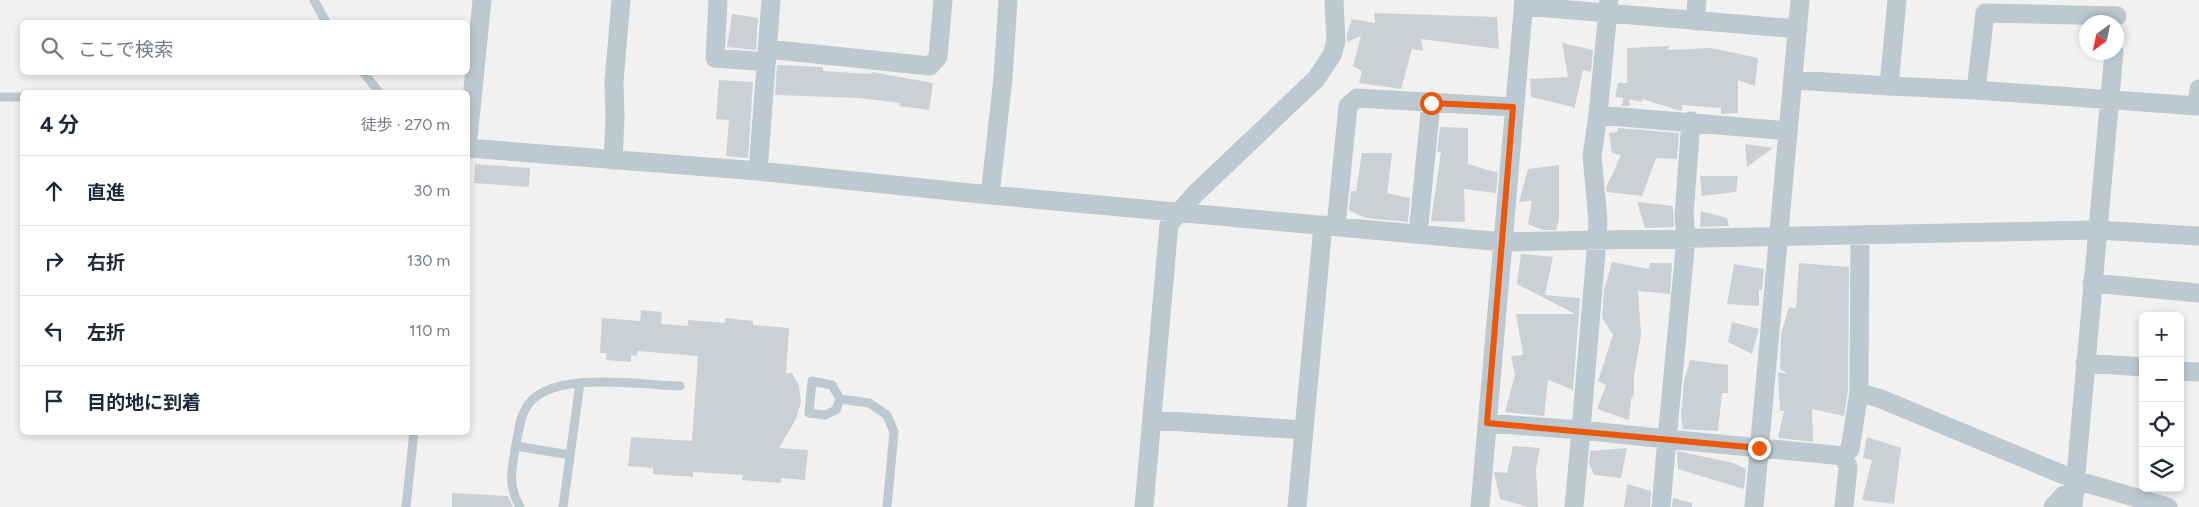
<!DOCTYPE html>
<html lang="ja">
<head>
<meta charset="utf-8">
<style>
  :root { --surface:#fff; --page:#f2f2f3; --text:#1f2937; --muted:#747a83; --line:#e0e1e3 }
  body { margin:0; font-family:Figtree,"Noto Sans JP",sans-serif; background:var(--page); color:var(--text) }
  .controls { position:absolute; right:15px; bottom:15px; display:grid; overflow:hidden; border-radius:8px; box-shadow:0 2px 8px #0003 }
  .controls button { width:45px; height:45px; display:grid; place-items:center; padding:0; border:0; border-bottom:1px solid var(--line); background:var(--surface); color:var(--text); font:25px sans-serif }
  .compass { position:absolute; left:2079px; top:15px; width:45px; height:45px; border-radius:50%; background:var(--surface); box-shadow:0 2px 8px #0003; rotate:213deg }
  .stop { position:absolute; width:15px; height:15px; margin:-11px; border:4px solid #ea580c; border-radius:50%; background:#fff }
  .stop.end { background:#ea580c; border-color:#fff; box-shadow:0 1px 5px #0008 }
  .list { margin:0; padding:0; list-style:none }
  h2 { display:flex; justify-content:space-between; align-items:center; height:65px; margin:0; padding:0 20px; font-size:21px }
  h2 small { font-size:16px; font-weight:400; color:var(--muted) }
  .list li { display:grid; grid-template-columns:32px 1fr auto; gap:15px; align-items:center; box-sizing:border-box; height:70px; padding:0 20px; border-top:1px solid var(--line) }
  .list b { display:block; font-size:19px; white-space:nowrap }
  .list em { font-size:16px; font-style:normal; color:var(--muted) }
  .icon { flex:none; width:28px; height:28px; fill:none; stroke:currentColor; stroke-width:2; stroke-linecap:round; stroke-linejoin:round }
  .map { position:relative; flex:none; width:2199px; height:507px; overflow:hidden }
  .search { position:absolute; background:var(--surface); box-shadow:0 2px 8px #0003; left:20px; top:20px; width:450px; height:55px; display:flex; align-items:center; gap:12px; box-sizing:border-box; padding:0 18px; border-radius:8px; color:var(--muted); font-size:19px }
  .panel { position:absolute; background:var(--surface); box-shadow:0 2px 8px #0003; left:20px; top:90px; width:450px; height:345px; border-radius:8px }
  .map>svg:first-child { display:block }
</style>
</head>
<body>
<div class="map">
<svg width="2199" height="507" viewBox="0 0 2199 507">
  <rect width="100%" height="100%" fill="#f3f0f0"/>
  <!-- building -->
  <path fill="#cbd0d5" d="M 1374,13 L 1497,17 L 1499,49 L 1421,39 L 1423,51 L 1412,49 L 1401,89 L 1359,83 L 1362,71 L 1353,66 L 1361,36 L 1347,42 L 1347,34 L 1352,19 L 1375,23 Z
    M 732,14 L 758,18 L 756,50 L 727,47 Z
    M 1562,43 L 1593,50 L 1591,72 L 1583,70 L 1574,110 L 1573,107 L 1531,97 L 1530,79 L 1568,77 Z
    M 1669,46 L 1668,50 L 1711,48 L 1758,58 L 1755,86 L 1738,80 L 1738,113 L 1721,114 L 1721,108 L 1682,105 L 1682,111 L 1678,110 L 1642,99 L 1642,102 L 1629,99 L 1630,106 L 1622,106 L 1623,98 L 1615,97 L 1618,83 L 1627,83 L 1627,48 Z
    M 777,65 L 823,67 L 823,71 L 871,74 L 872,72 L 933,83 L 929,110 L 899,106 L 900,103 L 859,98 L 775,95 Z
    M 719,80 L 753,82 L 748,158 L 726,156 L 729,120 L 716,119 Z
    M 1440,127 L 1468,128 L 1468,164 L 1498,173 L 1496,193 L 1464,189 L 1465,222 L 1431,221 L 1441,152 L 1437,152 Z
    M 1618,128 L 1679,133 L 1677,159 L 1656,158 L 1642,196 L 1607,192 L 1606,188 L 1621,155 L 1612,153 L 1609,133 L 1617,132 Z
    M 1745,144 L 1773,148 L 1747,167 Z
    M 1362,153 L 1392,153 L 1387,193 L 1410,198 L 1408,222 L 1366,218 L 1349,210 L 1351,191 L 1356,191 Z
    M 475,164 L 530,168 L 529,187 L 474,183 Z
    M 1559,165 L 1559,218 L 1556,230 L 1543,230 L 1528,224 L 1532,201 L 1519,202 L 1528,169 Z
    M 1700,176 L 1738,176 L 1736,192 L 1702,196 Z
    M 1637,202 L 1673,206 L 1674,227 L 1645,228 Z
    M 1701,211 L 1727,218 L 1729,226 L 1700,227 Z
    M 1521,254 L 1553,257 L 1545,295 L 1580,298 L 1573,390 L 1548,380 L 1544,416 L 1505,412 L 1515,375 L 1511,356 L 1523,355 L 1516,314 L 1575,314 L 1517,284 Z
    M 1612,262 L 1649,269 L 1650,263 L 1672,263 L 1670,294 L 1638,291 L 1641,335 L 1634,376 L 1634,395 L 1631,399 L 1629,420 L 1597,409 L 1606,385 L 1598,381 L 1613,335 L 1602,318 L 1604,290 Z
    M 1799,263 L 1849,267 L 1848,391 L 1844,416 L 1812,409 L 1813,442 L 1778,438 L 1784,411 L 1780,411 L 1778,375 L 1779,372 L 1788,374 L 1780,369 L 1781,334 L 1789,307 L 1796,308 Z
    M 1734,264 L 1764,269 L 1762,290 L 1759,290 L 1759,306 L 1727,304 Z
    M 641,310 L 662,312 L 661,324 L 688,326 L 688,320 L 725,323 L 725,318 L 753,321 L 753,325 L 789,328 L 786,373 L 792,373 L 799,386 L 801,402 L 796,419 L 779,448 L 808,450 L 805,480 L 781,478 L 781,483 L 742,480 L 743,475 L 693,472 L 693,477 L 653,474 L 653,468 L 628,466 L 631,437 L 692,441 L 698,356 L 638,351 L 637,356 L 631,355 L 631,362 L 606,360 L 606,353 L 600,353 L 602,318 L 640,321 Z
    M 1732,322 L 1759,329 L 1752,354 L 1728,342 Z
    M 1690,360 L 1728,365 L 1728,393 L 1722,393 L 1718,431 L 1683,429 L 1681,415 L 1684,381 Z
    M 1867,437 L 1901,448 L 1894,504 L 1862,500 L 1872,460 L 1863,458 Z
    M 1513,446 L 1540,448 L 1536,469 L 1538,507 L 1528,507 L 1500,499 L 1494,472 L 1507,473 Z
    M 1627,448 L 1621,478 L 1594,475 L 1589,463 L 1590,451 Z
    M 1677,451 L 1733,463 L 1746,469 L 1744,489 L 1678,469 Z
    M 1627,484 L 1651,491 L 1650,507 L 1624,507 Z
    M 452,493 L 508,496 L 513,507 L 452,507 Z
    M 1673,498 L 1692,503 L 1692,507 L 1672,507 Z"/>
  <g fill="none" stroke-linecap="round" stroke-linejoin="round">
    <!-- service -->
    <path stroke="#bcc9d0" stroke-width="9" d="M 314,0 L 326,22
      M 363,72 L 379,92
      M 0,97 L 22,97
      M 812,381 L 832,385 L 840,399 L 836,410 L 825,415 L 809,413 Z
      M 840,399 L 869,403 L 887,415 L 894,432 L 887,507
      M 516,446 L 570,455
      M 406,507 L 414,432
      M 520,507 C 507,484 512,469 516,444 C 519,430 520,413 531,401 C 559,371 642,385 680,386
      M 563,507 L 580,383"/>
    <!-- minor -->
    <path stroke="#bcc9d0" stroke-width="19" d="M 718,0 L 715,58 L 766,62
      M 1897,0 L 1889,86 L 1976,90
      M 1523,6 L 1798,29
      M 2117,16 L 1985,13 L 1976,90 L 2197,106 L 2199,89
      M 1695,21 L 1697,0
      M 767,49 L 930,66 L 938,57 L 943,0
      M 1794,80 L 1889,86
      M 1598,115 L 1788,131
      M 468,138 L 482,0
      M 468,148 L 758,171 L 990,195 L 1503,242 L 2097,230 L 2199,236
      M 613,160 L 615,119 L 614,81 L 621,0
      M 758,171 L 771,0
      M 990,195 L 1003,78 L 1008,0
      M 1336,226 L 1348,106 L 1357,98 L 1513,107
      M 1418,234 L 1431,103
      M 1860,235 L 1859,392 L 1881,399 L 2076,480 L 2168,507
      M 2092,283 L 2199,293
      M 2085,363 L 2143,367
      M 2180,371 L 2199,372
      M 1153,420 L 1304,430 L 1323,225
      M 1487,423 L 1581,430 L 1597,240 L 1598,221 L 1592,156 L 1598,115 L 1609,0
      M 1144,507 L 1169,224 L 1195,194 L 1316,79 L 1332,55 L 1336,41 L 1334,0
      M 1297,507 L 1304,430
      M 1480,507 L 1524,0
      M 1574,507 L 1581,430 L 1667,439 L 1686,239 L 1684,215 L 1691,121
      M 1661,507 L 1667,439 L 1844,456 L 1850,449 L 1859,392
      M 1754,507 L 1800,0
      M 1844,507 L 1848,467 L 1844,456
      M 2053,507 L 2064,495 L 2075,491
      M 2073,507 L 2114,52"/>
  </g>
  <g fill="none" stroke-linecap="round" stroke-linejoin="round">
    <!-- route -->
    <path stroke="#ea580c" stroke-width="6" d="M 1431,103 L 1513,107 L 1487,423 L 1759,448"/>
  </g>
</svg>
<div class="controls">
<button>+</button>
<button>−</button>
<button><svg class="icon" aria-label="locate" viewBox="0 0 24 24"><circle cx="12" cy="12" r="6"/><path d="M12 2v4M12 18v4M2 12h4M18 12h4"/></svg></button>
<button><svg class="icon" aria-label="layers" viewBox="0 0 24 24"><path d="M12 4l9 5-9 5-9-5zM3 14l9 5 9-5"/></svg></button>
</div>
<svg class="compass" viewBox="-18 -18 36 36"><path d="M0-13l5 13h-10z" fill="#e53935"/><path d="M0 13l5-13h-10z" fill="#747a83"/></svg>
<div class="stop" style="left:1431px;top:103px"></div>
<div class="stop end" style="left:1759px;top:448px"></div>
<div class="search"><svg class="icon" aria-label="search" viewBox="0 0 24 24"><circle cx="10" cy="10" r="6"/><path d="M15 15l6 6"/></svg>ここで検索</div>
<section class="panel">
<h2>4 分<small>徒歩 · 270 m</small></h2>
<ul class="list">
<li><svg class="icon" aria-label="ahead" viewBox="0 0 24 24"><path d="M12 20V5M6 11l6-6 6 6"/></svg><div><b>直進</b></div><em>30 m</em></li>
<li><svg class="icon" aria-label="right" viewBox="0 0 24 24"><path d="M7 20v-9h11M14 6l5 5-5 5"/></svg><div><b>右折</b></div><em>130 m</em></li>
<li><svg class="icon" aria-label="left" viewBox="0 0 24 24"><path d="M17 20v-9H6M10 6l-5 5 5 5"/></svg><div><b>左折</b></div><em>110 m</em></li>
<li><svg class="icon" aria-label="arrive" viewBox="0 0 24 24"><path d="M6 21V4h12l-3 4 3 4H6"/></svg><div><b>目的地に到着</b></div></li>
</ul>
</section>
</div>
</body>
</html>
